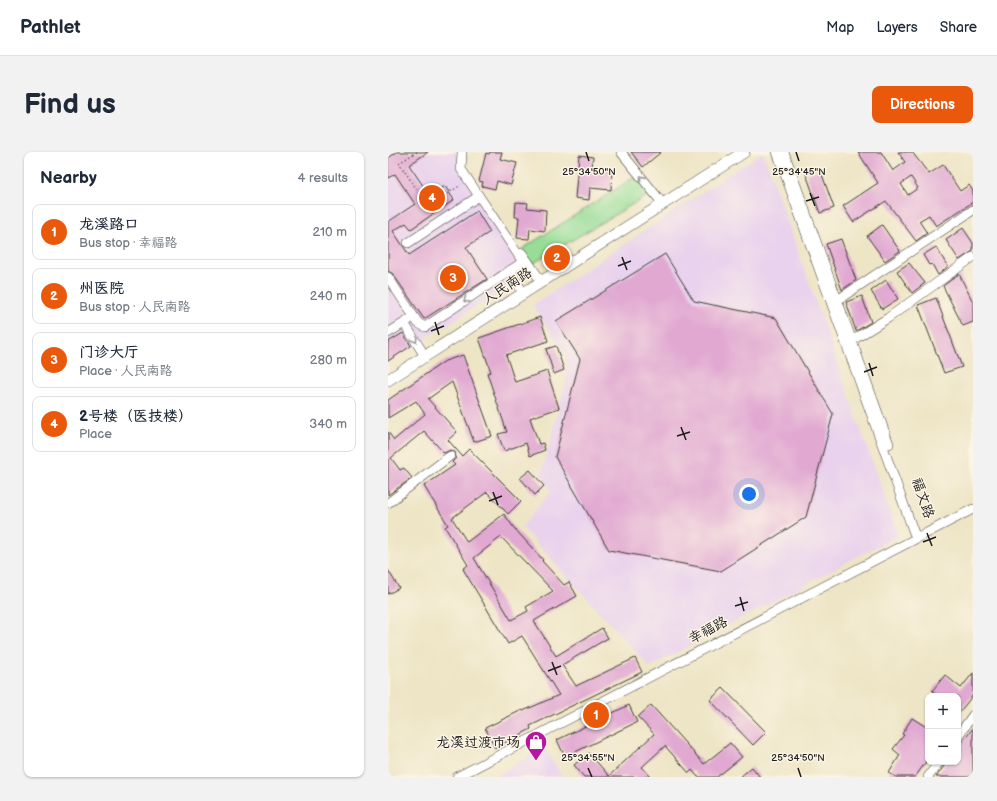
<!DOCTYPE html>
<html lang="en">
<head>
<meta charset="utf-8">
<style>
  :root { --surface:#fff; --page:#f2f2f3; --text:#1f2937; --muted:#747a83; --line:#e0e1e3; --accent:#ea580c }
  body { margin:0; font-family:"Balsamiq Sans","LXGW WenKai TC",sans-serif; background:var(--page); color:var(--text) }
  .controls { position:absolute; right:12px; bottom:12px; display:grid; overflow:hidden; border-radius:8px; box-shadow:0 1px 3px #0004 }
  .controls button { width:36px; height:36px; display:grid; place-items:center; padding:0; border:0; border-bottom:1px solid var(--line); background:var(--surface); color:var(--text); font:20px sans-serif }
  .you { position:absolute; left:361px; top:342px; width:14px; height:14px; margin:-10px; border:3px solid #fff; border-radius:50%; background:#1a73e8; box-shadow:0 0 0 6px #1a73e833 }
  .badge { display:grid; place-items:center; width:26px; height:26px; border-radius:50%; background:var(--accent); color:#fff; font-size:13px; font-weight:700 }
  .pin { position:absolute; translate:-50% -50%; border:2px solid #fff; box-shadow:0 1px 4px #0006 }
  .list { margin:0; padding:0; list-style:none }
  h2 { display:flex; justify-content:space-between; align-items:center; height:52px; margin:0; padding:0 16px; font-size:17px }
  h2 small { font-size:13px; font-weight:400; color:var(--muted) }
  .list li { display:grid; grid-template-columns:26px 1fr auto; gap:12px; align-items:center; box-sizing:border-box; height:56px; margin:0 8px 8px; padding:0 8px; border:1px solid var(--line); border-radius:8px }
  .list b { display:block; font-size:15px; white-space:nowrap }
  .list p { margin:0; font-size:13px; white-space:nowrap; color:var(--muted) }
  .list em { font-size:13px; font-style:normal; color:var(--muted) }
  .map { position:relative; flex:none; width:585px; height:625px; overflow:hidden; border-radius:8px }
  header { display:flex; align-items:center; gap:24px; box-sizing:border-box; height:56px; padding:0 20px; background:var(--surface); border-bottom:1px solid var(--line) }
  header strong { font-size:19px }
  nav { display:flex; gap:22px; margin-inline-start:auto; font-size:14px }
  .intro { display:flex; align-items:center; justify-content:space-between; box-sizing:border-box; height:96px; padding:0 24px }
  h1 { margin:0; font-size:28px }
  .button { padding:10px 18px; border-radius:8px; background:var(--accent); color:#fff; font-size:14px; font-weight:700 }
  main { display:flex; gap:24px; padding:0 24px }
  aside { flex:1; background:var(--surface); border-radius:8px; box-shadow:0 1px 3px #0004 }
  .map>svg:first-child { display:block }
</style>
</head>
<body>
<header>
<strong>Pathlet</strong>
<nav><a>Map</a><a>Layers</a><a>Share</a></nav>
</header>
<div class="intro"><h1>Find us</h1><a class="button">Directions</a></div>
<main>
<aside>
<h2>Nearby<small>4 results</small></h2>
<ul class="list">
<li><span class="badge">1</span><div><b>龙溪路口</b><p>Bus stop · 幸福路</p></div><em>210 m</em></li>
<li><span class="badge">2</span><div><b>州医院</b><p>Bus stop · 人民南路</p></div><em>240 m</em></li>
<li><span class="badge">3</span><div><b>门诊大厅</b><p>Place · 人民南路</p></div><em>280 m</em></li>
<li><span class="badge">4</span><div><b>2号楼（医技楼）</b><p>Place</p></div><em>340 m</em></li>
</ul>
</aside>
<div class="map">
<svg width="585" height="625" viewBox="0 0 585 625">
  <rect width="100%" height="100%" fill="#fcf5e5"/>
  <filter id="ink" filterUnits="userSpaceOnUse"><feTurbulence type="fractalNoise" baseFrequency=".025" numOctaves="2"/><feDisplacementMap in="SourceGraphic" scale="8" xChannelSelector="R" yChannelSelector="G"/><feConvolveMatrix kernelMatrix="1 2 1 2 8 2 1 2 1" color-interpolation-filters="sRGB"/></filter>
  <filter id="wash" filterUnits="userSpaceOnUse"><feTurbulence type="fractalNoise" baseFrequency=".012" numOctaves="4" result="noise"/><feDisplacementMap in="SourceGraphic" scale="16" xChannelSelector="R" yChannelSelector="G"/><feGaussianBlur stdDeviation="0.9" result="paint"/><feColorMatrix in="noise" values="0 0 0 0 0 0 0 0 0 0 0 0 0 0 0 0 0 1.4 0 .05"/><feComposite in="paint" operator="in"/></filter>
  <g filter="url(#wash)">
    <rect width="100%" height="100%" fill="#eee5c6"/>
    <!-- built -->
    <path fill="#e9d2ed" d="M 0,0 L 76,0 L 76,15 L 143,119 L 0,210 Z
      M 375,0 L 510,383 L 262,515 L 134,375 L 163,339 L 153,323 L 178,231 L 178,203 L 145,153 Z
      M 156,595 L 175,625 L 107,625 Z"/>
    <!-- green -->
    <path fill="#97dd97" stroke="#5a7c5a" d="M 247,25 L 262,42 L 144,112 L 134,97 Z"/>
    <g id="blocks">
      <!-- building -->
      <path fill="#e1a9d2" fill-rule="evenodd" d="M 9,0 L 40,0 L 21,13 L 42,44 L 57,34 L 66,48 L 23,77 L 18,71 L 5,79 L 21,103 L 89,59 L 102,80 L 78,95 L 99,127 L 36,167 L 5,122 L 0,119 L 0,70 L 27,52 L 7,22 L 0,26 L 0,6 Z
        M 102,0 L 114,0 L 112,7 L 129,11 L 123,33 L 109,29 L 107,37 L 94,34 L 95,30 L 91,29 L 98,1 L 101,2 Z
        M 243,0 L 273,0 L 255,15 Z
        M 470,0 L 493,0 L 505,19 L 517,10 L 510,0 L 524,0 L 541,22 L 555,13 L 572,39 L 581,33 L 585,39 L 585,50 L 548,74 L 541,63 L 531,69 L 539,81 L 528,89 L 498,49 L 465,70 L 455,54 L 490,31 ZM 523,25 L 530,36 L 520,43 L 513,32 Z
        M 191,3 L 205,5 L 204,16 L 224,18 L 223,38 L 202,36 L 201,48 L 187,46 Z
        M 432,17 L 446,56 L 432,61 L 418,22 Z
        M 128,50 L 140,51 L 139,56 L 158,58 L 157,79 L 142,77 L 141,87 L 129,86 L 131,65 L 127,65 Z
        M 494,73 L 512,99 L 497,109 L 479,84 Z
        M 575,76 L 585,91 L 585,99 L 571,108 L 558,88 Z
        M 453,87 L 468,128 L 454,138 L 438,92 Z
        M 548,95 L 560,115 L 550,123 L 544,112 L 541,113 L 535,103 Z
        M 277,102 L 306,149 L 388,166 L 445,262 L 418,365 L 333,419 L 221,398 L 167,305 L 192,207 L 168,169 Z
        M 521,111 L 537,131 L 524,141 L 509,119 Z
        M 571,122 L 585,150 L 585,170 L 575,174 L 555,134 Z
        M 498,128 L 510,147 L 494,157 L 483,139 Z
        M 474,144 L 483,170 L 468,179 L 458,150 Z
        M 548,146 L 574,215 L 556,221 L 530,153 Z
        M 152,165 L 160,189 L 118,203 L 127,230 L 159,219 L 171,256 L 142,266 L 151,292 L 155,291 L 157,298 L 142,304 L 138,291 L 116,299 L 110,282 L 119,280 L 99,221 L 103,220 L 91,186 Z
        M 15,181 L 23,194 L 0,209 L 0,190 Z
        M 168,194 L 176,218 L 166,222 L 158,197 Z
        M 75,203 L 104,284 L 86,290 L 64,230 L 40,247 L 69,280 L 60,288 L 74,304 L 81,297 L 133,349 L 120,362 L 99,340 L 64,366 L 79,390 L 116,362 L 126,376 L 155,408 L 154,409 L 176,433 L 181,430 L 189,444 L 146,469 L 168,504 L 214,476 L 220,486 L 174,513 L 188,534 L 247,506 L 254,520 L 142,574 L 143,577 L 107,596 L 97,576 L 134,558 L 135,559 L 171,543 L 134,484 L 120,492 L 75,417 L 80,413 L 57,375 L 60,373 L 36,334 L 67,313 L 64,310 L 68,306 L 67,300 L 62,298 L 56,301 L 36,279 L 3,306 L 12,318 L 16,316 L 24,326 L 0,343 L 0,280 L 6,288 L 37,262 L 28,249 L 0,266 L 0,248 L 57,209 ZM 113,385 L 165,439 L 138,455 L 140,459 L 123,468 L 86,406 Z
        M 142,318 L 156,334 L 147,343 L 132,326 Z
        M 0,418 L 11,436 L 0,442 Z
        M 585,521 L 585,543 L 570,562 L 570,544 L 550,544 L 544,539 L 557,523 L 573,536 Z
        M 335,536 L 378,580 L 365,593 L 322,548 Z
        M 241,553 L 249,570 L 177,605 L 169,588 Z
        M 263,553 L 316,612 L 342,591 L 354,605 L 329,625 L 310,625 L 304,618 L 301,621 L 277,594 L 254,615 L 263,625 L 196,625 L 186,613 L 201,601 L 221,624 L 266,582 L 250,565 Z
        M 524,566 L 540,576 L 540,607 L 527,625 L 508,625 L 501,621 L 512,603 L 505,597 L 516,583 L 514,582 Z
        M 585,576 L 585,625 L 548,625 L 559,610 L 570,610 L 570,596 Z
        M 364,615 L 372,625 L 352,625 Z"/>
    </g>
  </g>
  <g filter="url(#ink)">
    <use href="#blocks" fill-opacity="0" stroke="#3c3a36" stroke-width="1"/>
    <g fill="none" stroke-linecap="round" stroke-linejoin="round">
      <!-- minor casing -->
      <g stroke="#3c3a36" stroke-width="10">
        <path id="minor" d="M 233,0 L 275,52
          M 389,0 L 526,381 L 530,384
          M 396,0 L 501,292
          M 20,91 L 91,44
          M 134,101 L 153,129
          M 122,118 L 135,141
          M 0,125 L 30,171 L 37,175 L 135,110 L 73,17 L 74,0
          M 445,151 L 585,58
          M 16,171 L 37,204
          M 0,181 L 21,168
          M 460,191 L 500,166 L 585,105
          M 0,351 L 62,304
          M 570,584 L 585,563
          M 69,625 L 585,357
          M 540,625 L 551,610"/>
      </g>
      <!-- major casing -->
      <g stroke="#3c3a36" stroke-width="12">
        <path id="major" d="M 0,228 L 356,0"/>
      </g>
      <!-- path -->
      <path stroke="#3c3a36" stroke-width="1.5" stroke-dasharray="1 3" stroke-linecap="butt" d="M 29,0 L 11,11 L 40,54 L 73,33"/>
      <!-- minor -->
      <use href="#minor" stroke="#fff" stroke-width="9"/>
      <!-- major -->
      <use href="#major" stroke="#fff" stroke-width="11"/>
    </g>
    <!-- one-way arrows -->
    <defs><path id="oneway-chevron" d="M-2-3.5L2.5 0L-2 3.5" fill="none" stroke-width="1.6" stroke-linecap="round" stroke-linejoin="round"/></defs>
    <g stroke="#999">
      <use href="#oneway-chevron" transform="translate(254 26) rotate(-129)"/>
      <use href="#oneway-chevron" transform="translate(78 148) rotate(145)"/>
      <use href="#oneway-chevron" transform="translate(27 188) rotate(59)"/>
    </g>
  </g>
  <!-- ticks -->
  <path fill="none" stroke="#1c1c1c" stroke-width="1.5" d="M 198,0 L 201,9M 408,0 L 411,9M 422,41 L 427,54M 418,49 L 431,45M 234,105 L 239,118M 230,114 L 243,109M 47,170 L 51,183M 43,179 L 56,174M 481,211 L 485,224M 476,220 L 489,215M 293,275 L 298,288M 289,284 L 302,280M 105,340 L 110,353M 101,349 L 114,344M 539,381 L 544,394M 535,390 L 548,385M 352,445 L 356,459M 347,454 L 360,450M 164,510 L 169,523M 160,519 L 173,514M 200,616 L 204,625M 410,616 L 413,625"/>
  <!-- icons -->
  <defs>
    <g id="shop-pin" transform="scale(1.15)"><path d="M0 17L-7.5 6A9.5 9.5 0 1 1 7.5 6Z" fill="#b5179e" stroke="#fcf5e5"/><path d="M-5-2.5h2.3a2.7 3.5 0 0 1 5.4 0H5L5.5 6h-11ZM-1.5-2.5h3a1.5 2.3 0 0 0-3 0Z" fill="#fff"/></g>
  </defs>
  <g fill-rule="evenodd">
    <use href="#shop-pin" x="148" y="590"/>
  </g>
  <g text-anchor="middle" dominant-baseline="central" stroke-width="3" stroke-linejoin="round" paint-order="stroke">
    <!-- street labels -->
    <g font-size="14" fill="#1c1c1c" stroke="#fcf5e5">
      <text transform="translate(119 134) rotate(-33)">人民南路</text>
      <text transform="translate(535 346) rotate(71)">福文路</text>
      <text transform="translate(320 478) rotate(-28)">幸福路</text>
    </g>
    <!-- poi labels -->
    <g font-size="14" fill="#1c1c1c" stroke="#fcf5e5" text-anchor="end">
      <text x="132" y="590">龙溪过渡市场</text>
    </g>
  </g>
  <g font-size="10" text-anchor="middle" fill="#1c1c1c" stroke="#fcf5e5" stroke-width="3" stroke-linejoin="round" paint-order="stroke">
    <text x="201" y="23">25°34'50"N</text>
    <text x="411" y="23">25°34'45"N</text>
    <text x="200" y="609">25°34'55"N</text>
    <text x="410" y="609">25°34'50"N</text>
  </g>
</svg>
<div class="controls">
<button>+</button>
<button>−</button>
</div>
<div class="you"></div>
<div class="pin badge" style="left:208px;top:563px">1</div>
<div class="pin badge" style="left:169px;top:106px">2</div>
<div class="pin badge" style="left:65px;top:126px">3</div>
<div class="pin badge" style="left:44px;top:46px">4</div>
</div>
</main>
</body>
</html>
